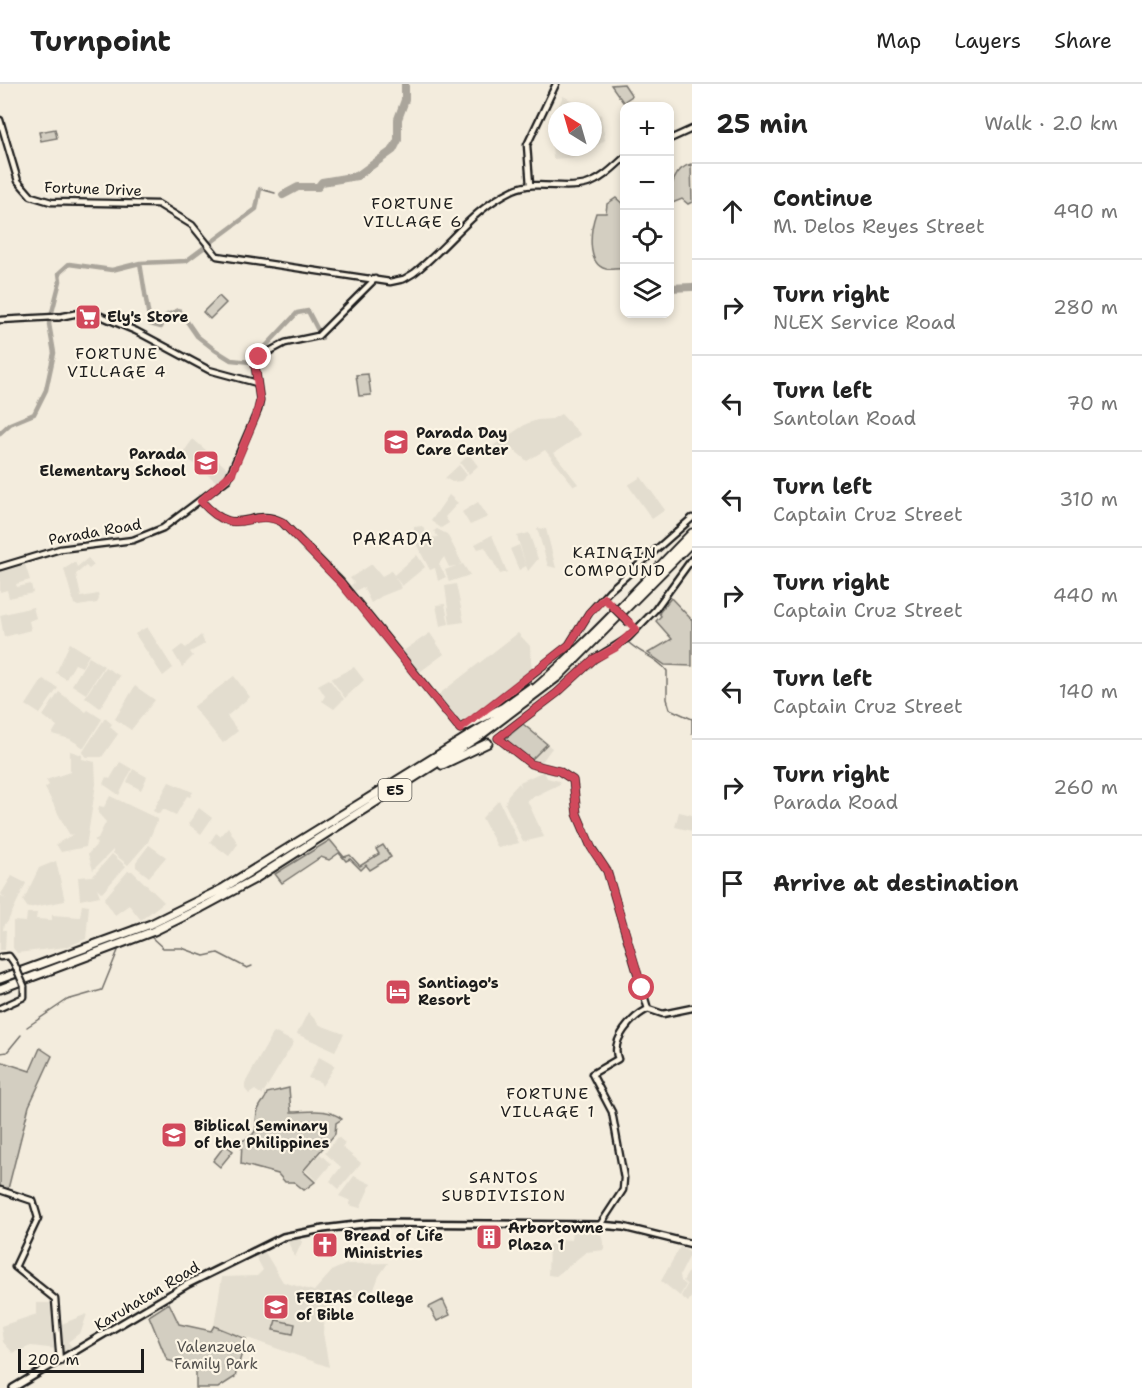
<!DOCTYPE html>
<html lang="en">
<head>
<meta charset="utf-8">
<style>
  :root { --surface:#fff; --page:#f2f2f2; --text:#222; --muted:#767676; --line:#e0e0e0 }
  body { margin:0; font-family:"Shantell Sans",sans-serif; background:var(--page); color:var(--text) }
  .controls { position:absolute; right:18px; top:18px; display:grid; overflow:hidden; border-radius:12px; box-shadow:0 3px 9px #0003 }
  .controls button { width:54px; height:54px; display:grid; place-items:center; padding:0; border:0; border-bottom:2px solid var(--line); background:var(--surface); color:var(--text); font:30px sans-serif }
  .compass { position:absolute; left:548px; top:18px; width:54px; height:54px; border-radius:50%; background:var(--surface); box-shadow:0 3px 9px #0003; rotate:323deg }
  .scale { position:absolute; left:18px; bottom:15px; width:126px; box-sizing:border-box; padding-left:6px; border:3px solid #1c1c1c; border-top:0; font-size:16px; line-height:21px; white-space:nowrap; color:#1c1c1c; -webkit-text-stroke:4px #fcf5e5; paint-order:stroke }
  .stop { position:absolute; width:18px; height:18px; margin:-14px; border:4px solid #d1495b; border-radius:50%; background:#fff }
  .stop.end { background:#d1495b; border-color:#fff; box-shadow:0 2px 6px #0008 }
  .list { margin:0; padding:0; list-style:none }
  h2 { display:flex; justify-content:space-between; align-items:center; height:78px; margin:0; padding:0 24px; font-size:26px }
  h2 small { font-size:20px; font-weight:400; color:var(--muted) }
  .list li { display:grid; grid-template-columns:39px 1fr auto; gap:18px; align-items:center; box-sizing:border-box; height:96px; padding:0 24px; border-top:2px solid var(--line) }
  .list b { display:block; font-size:22px; white-space:nowrap }
  .list p { margin:0; font-size:20px; white-space:nowrap; color:var(--muted) }
  .list em { font-size:20px; font-style:normal; color:var(--muted) }
  .icon { flex:none; width:33px; height:33px; fill:none; stroke:currentColor; stroke-width:2; stroke-linecap:round; stroke-linejoin:round }
  .map { position:relative; flex:none; width:692px; height:1304px; overflow:hidden }
  header { display:flex; align-items:center; gap:36px; box-sizing:border-box; height:84px; padding:0 30px; background:var(--surface); border-bottom:2px solid var(--line) }
  header strong { font-size:28px }
  nav { display:flex; gap:33px; margin-inline-start:auto; font-size:21px }
  main { display:flex }
  aside { flex:1; background:var(--surface) }
  .map>svg:first-child { display:block }
</style>
</head>
<body>
<header>
<strong>Turnpoint</strong>
<nav><a>Map</a><a>Layers</a><a>Share</a></nav>
</header>
<main>
<div class="map">
<svg width="692" height="1304" viewBox="0 0 692 1304">
  <rect width="100%" height="100%" fill="#f3ecdd"/>
  <filter id="ink" filterUnits="userSpaceOnUse"><feTurbulence type="fractalNoise" baseFrequency=".0167" numOctaves="2"/><feDisplacementMap in="SourceGraphic" scale="12" xChannelSelector="R" yChannelSelector="G"/><feConvolveMatrix kernelMatrix="1 2 1 2 8 2 1 2 1" color-interpolation-filters="sRGB"/></filter>
  <g filter="url(#ink)">
    <!-- built -->
    <path fill="#e3ddcf" d="M 563,12 L 593,27 L 557,27 L 557,63 L 593,63 L 593,27 L 601,31 L 605,56 L 581,73 L 553,75 L 551,39 Z
      M 561,330 L 581,351 L 554,369 L 578,400 L 574,402 L 545,366 L 527,377 L 513,365 L 496,366 L 494,361 L 526,340 L 537,336 L 552,335 Z
      M 193,355 L 230,387 L 219,400 L 182,370 Z
      M 469,370 L 478,382 L 469,390 L 460,379 Z
      M 459,381 L 467,391 L 461,397 L 452,398 L 445,394 Z
      M 641,393 L 665,426 L 652,435 L 628,401 Z
      M 449,411 L 458,419 L 445,433 L 449,439 L 441,444 L 431,437 Z
      M 478,418 L 488,433 L 470,441 L 462,428 Z
      M 422,442 L 430,454 L 438,453 L 434,447 L 437,445 L 447,450 L 462,479 L 459,481 L 463,480 L 470,491 L 449,498 L 445,486 L 456,482 L 449,483 L 444,473 L 439,480 L 446,493 L 438,497 L 435,484 L 430,486 L 413,454 L 414,443 Z
      M 537,444 L 546,445 L 556,484 L 548,482 Z
      M 529,449 L 538,475 L 528,487 L 526,482 L 519,486 L 510,465 L 519,461 L 526,482 L 517,452 Z
      M 492,451 L 507,488 L 500,490 L 485,463 L 478,465 L 475,460 Z
      M 417,471 L 425,483 L 402,502 L 394,492 L 402,504 L 382,512 L 371,519 L 363,503 L 355,507 L 351,501 L 354,499 L 350,494 L 372,480 L 382,492 L 391,487 L 394,491 Z
      M 88,474 L 94,481 L 89,485 L 86,482 L 76,490 L 81,513 L 98,510 L 99,515 L 97,519 L 78,522 L 74,520 L 64,485 L 75,478 L 77,483 Z
      M 24,477 L 30,496 L 16,500 L 17,503 L 31,500 L 33,509 L 9,514 L 7,506 L 0,508 L 0,485 Z
      M 456,500 L 464,538 L 450,540 L 445,502 Z
      M 445,520 L 449,540 L 440,542 L 436,521 Z
      M 33,523 L 36,534 L 29,537 L 31,546 L 4,553 L 0,531 Z
      M 147,543 L 173,584 L 163,592 L 135,550 Z
      M 430,549 L 444,570 L 417,590 L 400,569 Z
      M 518,549 L 530,562 L 532,588 L 465,639 L 455,636 L 438,611 Z
      M 201,551 L 205,560 L 190,568 L 193,572 L 182,583 L 173,568 L 182,561 L 186,564 Z
      M 70,559 L 89,571 L 82,583 L 75,580 L 66,595 L 56,589 Z
      M 89,573 L 104,582 L 86,610 L 72,601 Z
      M 105,583 L 120,592 L 100,624 L 85,613 Z
      M 354,583 L 364,596 L 345,614 L 331,595 Z
      M 234,592 L 250,613 L 227,632 L 238,647 L 223,659 L 193,623 Z
      M 43,595 L 58,604 L 40,630 L 26,621 Z
      M 329,595 L 344,615 L 334,625 L 322,617 L 325,612 L 318,601 Z
      M 135,602 L 155,616 L 131,646 L 115,635 Z
      M 59,608 L 86,628 L 88,626 L 102,635 L 84,664 L 70,655 L 52,650 L 57,642 L 43,632 Z
      M 105,634 L 112,640 L 110,643 L 118,650 L 102,673 L 87,673 L 82,669 Z
      M 547,660 L 552,664 L 541,679 L 529,678 Z
      M 70,667 L 82,671 L 82,675 L 95,678 L 96,700 L 86,763 L 61,768 L 56,760 L 74,750 L 70,751 L 65,743 L 45,704 L 49,701 L 46,696 L 70,688 Z
      M 120,678 L 132,685 L 119,711 L 103,700 L 106,693 L 110,695 Z
      M 133,685 L 147,693 L 141,706 L 127,698 Z
      M 544,687 L 547,694 L 559,697 L 560,700 L 527,716 L 544,753 L 523,758 L 505,720 L 508,711 L 519,699 L 521,703 L 520,698 Z
      M 169,698 L 193,708 L 190,713 L 187,712 L 176,731 L 163,725 L 159,730 L 153,727 Z
      M 110,712 L 158,735 L 148,758 L 128,781 L 113,769 L 113,766 L 93,786 L 88,770 L 97,760 L 94,756 L 98,754 L 106,738 L 98,729 L 99,722 L 104,723 Z
      M 499,716 L 519,759 L 498,764 L 482,734 Z
      M 199,724 L 212,734 L 201,750 L 188,740 Z
      M 679,728 L 692,731 L 692,747 L 675,743 Z
      M 228,743 L 238,760 L 229,772 L 210,758 L 216,749 L 220,752 Z
      M 149,761 L 166,773 L 149,793 L 136,783 L 136,778 Z
      M 112,770 L 126,782 L 102,809 L 97,804 L 100,812 L 80,816 L 78,793 L 93,792 Z
      M 56,777 L 65,817 L 28,824 L 23,817 L 39,784 Z
      M 128,787 L 132,787 L 164,818 L 141,836 L 129,821 L 115,831 L 104,815 Z
      M 12,792 L 26,799 L 7,839 L 4,840 L 3,846 L 6,846 L 5,866 L 0,866 L 0,811 L 6,815 L 1,810 Z
      M 82,821 L 89,822 L 86,855 L 66,863 L 17,869 L 13,864 L 13,837 L 26,838 L 27,829 L 37,829 L 36,835 L 52,836 L 52,831 L 80,833 Z
      M 308,928 L 320,941 L 344,950 L 335,967 L 297,950 Z
      M 274,948 L 294,958 L 262,1011 L 255,1006 L 249,1010 L 245,1005 L 245,999 Z
      M 319,973 L 335,982 L 322,1002 L 320,998 L 308,994 Z
      M 338,1053 L 345,1059 L 342,1063 L 361,1079 L 339,1105 L 330,1097 L 341,1083 L 325,1069 Z
      M 320,1070 L 331,1080 L 317,1097 L 305,1086 Z
      M 354,1092 L 371,1100 L 360,1124 L 349,1121 L 351,1117 L 339,1112 Z
      M 572,1145 L 600,1146 L 605,1166 L 586,1168 L 556,1192 L 548,1191 L 549,1160 L 557,1160 L 559,1155 L 571,1156 Z
      M 299,1154 L 302,1158 L 295,1173 L 287,1156 Z
      M 680,1163 L 691,1169 L 680,1191 L 681,1197 L 686,1201 L 680,1212 L 661,1197 Z
      M 263,1165 L 283,1198 L 314,1207 L 333,1186 L 347,1180 L 388,1179 L 379,1192 L 370,1216 L 334,1211 L 334,1229 L 324,1233 L 323,1249 L 329,1283 L 214,1242 L 222,1193 L 257,1192 L 263,1186 L 254,1169 Z
      M 692,1182 L 692,1212 L 688,1218 L 681,1212 L 687,1201 L 683,1197 Z
      M 37,1219 L 54,1219 L 57,1265 L 31,1262 L 13,1269 L 3,1258 L 1,1242 L 37,1230 Z
      M 87,1230 L 81,1248 L 68,1258 L 75,1267 L 62,1274 L 59,1241 Z"/>
    <!-- green -->
    <path fill="#d3cec1" stroke="#78756e" stroke-width="1.5" d="M 624,0 L 632,12 L 623,18 L 611,1 Z
      M 55,45 L 57,54 L 41,57 L 39,48 Z
      M 691,80 L 692,118 L 688,120 L 682,115 L 670,120 C 669,105 674,84 691,80 Z
      M 616,114 L 624,121 L 624,185 C 618,184 611,186 606,185 C 585,180 591,143 596,129 L 606,129 L 607,120 Z
      M 219,212 L 226,219 L 210,235 L 203,228 Z
      M 368,290 L 371,311 L 359,312 L 356,291 Z
      M 671,514 L 692,536 L 692,582 L 665,581 L 648,569 L 672,555 L 656,537 L 661,532 L 659,529 Z
      M 523,640 L 547,660 L 529,678 L 503,657 Z
      M 330,756 L 344,773 L 350,771 L 360,782 L 379,770 L 376,765 L 383,761 L 391,773 L 370,786 L 366,781 L 361,786 L 350,775 L 346,777 L 339,769 L 329,776 L 321,773 L 282,799 L 275,790 Z
      M 40,964 L 52,972 L 29,1022 L 8,1105 L 0,1103 L 0,977 L 30,987 Z
      M 289,1004 L 291,1028 C 309,1028 327,1023 342,1035 L 336,1039 L 335,1050 L 303,1087 L 315,1098 L 304,1106 L 294,1098 L 285,1098 L 278,1090 L 241,1080 L 242,1057 C 266,1047 250,1038 260,1022 C 263,1016 266,1016 267,1009 Z
      M 225,1061 L 233,1067 L 220,1083 L 213,1077 Z
      M 443,1216 L 450,1231 L 437,1237 L 429,1223 Z
      M 169,1219 L 179,1240 L 211,1247 L 214,1242 L 246,1255 L 235,1293 L 218,1304 L 196,1304 L 196,1284 L 167,1276 L 149,1232 Z
      M 276,1236 L 295,1240 L 293,1250 L 273,1246 Z"/>
    <g fill="none" stroke-linecap="round" stroke-linejoin="round">
      <!-- stream -->
      <path stroke="#716e68" stroke-width="1.5" d="M 260,105 L 275,109
        M 628,558 C 640,570 657,573 667,587 L 667,615 L 670,625 L 692,635 L 692,650
        M 127,846 L 133,841 L 137,842
        M 150,852 L 163,864 L 182,864 L 204,872 L 218,869 L 247,884 L 252,882
        M 27,943 L 67,916 L 102,906 L 119,864
        M 0,969 L 7,968 L 21,951"/>
      <!-- canal -->
      <path stroke="#aaa59b" stroke-width="4.5" d="M 140,179 L 150,240 L 161,243 L 167,231 L 179,226 L 197,252 L 215,266 L 231,276 L 251,278 L 297,229 L 308,227 L 322,254
        M 0,349 L 10,340 L 34,330 L 46,306 L 54,269 L 49,240 L 60,197 L 59,189 L 69,180 L 112,186 L 140,179 L 186,177 L 256,125 L 260,105"/>
      <!-- river -->
      <path stroke="#aaa59b" stroke-width="8" d="M 283,111 L 298,103 L 318,103 L 322,98 L 357,92 L 393,66 L 398,56 L 398,35 L 405,16 L 405,0
        M 670,204 L 692,203"/>
      <!-- tertiary casing -->
      <g stroke="#1c1c1c" stroke-width="9">
        <path id="tertiary" d="M 0,36 L 18,97 L 31,112 L 51,118 L 158,120 L 192,141 L 217,172 L 390,198 L 404,195 L 414,189 C 450,161 471,126 513,106 C 536,95 563,107 587,100 C 601,96 613,84 624,74
          M 670,55 L 692,45
          M 530,101 L 527,61 L 556,0
          M 59,233 L 89,227 L 136,247 L 209,286 L 257,299
          M 0,236 L 55,233
          M 201,417 C 238,459 249,421 282,438 L 341,498 L 460,645 L 464,643
          M 692,475 L 655,526 L 628,554 L 594,575 L 557,609 L 498,654 L 531,680 L 559,687 L 573,696 L 577,730 L 591,763 L 607,787 L 648,925 L 663,930 L 692,924
          M 0,483 L 60,465 L 133,456 L 163,444 L 228,395 L 258,326 L 260,317 L 255,281 L 259,273 L 285,259 L 318,252 L 375,195
          M 476,634 L 569,561 L 589,529 L 609,507 L 692,434
          M 0,873 L 9,872 L 14,879
          M 0,924 L 24,913 L 24,902
          M 0,1106 L 33,1117 L 38,1134 L 15,1183 L 55,1215 L 60,1278
          M 600,1141 L 623,1106 L 624,1094 L 612,1028 L 592,990 L 618,975 C 610,956 632,933 648,925"/>
      </g>
      <!-- secondary casing -->
      <g stroke="#1c1c1c" stroke-width="10">
        <path id="secondary" d="M 55,233 L 59,233
          M 13,1304 L 188,1200 L 283,1153 L 323,1145 L 372,1139 L 600,1141 L 623,1143 L 692,1160"/>
      </g>
      <!-- motorway casing -->
      <g stroke="#1c1c1c" stroke-width="11">
        <path id="motorway" d="M 464,643 L 502,624 L 530,604
          M 442,681 L 488,659
          M 0,895 L 151,840 L 222,805 L 504,630 C 573,576 631,511 692,449
          M 0,905 L 154,847 L 201,824 L 253,796 L 481,651 L 559,592 L 692,458"/>
      </g>
      <!-- tertiary -->
      <use href="#tertiary" stroke="#fcf5e5" stroke-width="4.5"/>
      <!-- secondary -->
      <use href="#secondary" stroke="#fcf5e5" stroke-width="5"/>
      <!-- motorway -->
      <use href="#motorway" stroke="#fcf5e5" stroke-width="7"/>
      <!-- tertiary-bridge casing -->
      <g stroke="#1c1c1c" stroke-width="9" stroke-linecap="butt">
        <path id="tertiary-bridge" d="M 611,521 L 629,539
          M 14,879 L 24,902"/>
      </g>
      <!-- tertiary-bridge -->
      <use href="#tertiary-bridge" stroke="#fcf5e5" stroke-width="4.5"/>
    </g>
  </g>
  <g fill="none" stroke-linecap="round" stroke-linejoin="round" filter="url(#ink)">
    <!-- route -->
    <path stroke="#d1495b" stroke-width="8" d="M 259,273 L 255,281 L 260,317 L 256,331 L 232,389 L 201,417 C 238,459 249,422 282,438 L 340,498 L 460,645 L 569,561 L 589,529 L 604,514 L 636,545 L 615,564 L 594,575 L 557,609 L 498,654 L 531,680 L 559,687 L 573,696 L 577,730 L 592,765 L 607,787 L 642,904"/>
  </g>
  <!-- icons -->
  <defs>
    <g id="supermarket-square" transform="scale(1.35)"><rect x="-9" y="-9" width="18" height="18" rx="4" fill="#d1495b" stroke="#fcf5e5"/><path d="M-6-5.5h2.5l.6 2H6L4.5 2H-2.5L-4.4-4H-6ZM-1.5 3.2a1.3 1.3 0 1 0 .1 0ZM3 3.2a1.3 1.3 0 1 0 .1 0Z" fill="#fff"/></g>
    <g id="school-square" transform="scale(1.35)"><rect x="-9" y="-9" width="18" height="18" rx="4" fill="#d1495b" stroke="#fcf5e5"/><path d="M0-5L7-2L0 1L-7-2ZM-4 1L0 2.5L4 1V4Q0 6-4 4Z" fill="#fff"/></g>
    <g id="hotel-square" transform="scale(1.35)"><rect x="-9" y="-9" width="18" height="18" rx="4" fill="#d1495b" stroke="#fcf5e5"/><path d="M-6-4.5h1.5V1H6V5H4.5V3h-9V5H-6ZM-4 0a1.8 1.8 0 1 1 3.6 0ZM.5 0V-2.5h3Q6-2.5 6 0Z" fill="#fff"/></g>
    <g id="university-square" transform="scale(1.35)"><rect x="-9" y="-9" width="18" height="18" rx="4" fill="#d1495b" stroke="#fcf5e5"/><path d="M0-5L7-2L0 1L-7-2ZM-4 1L0 2.5L4 1V4Q0 6-4 4Z" fill="#fff"/></g>
    <g id="building-square" transform="scale(1.35)"><rect x="-9" y="-9" width="18" height="18" rx="4" fill="#d1495b" stroke="#fcf5e5"/><path d="M-4-6H4V6H1V3H-1V6H-4ZM-2.5-4.3h1.7v1.8h-1.7ZM.8-4.3h1.7v1.8H.8ZM-2.5-1h1.7V.8h-1.7ZM.8-1h1.7V.8H.8Z" fill="#fff"/></g>
    <g id="church-square" transform="scale(1.35)"><rect x="-9" y="-9" width="18" height="18" rx="4" fill="#d1495b" stroke="#fcf5e5"/><path d="M-1.2-6h2.4v3.5h3.3v2.4h-3.3V6h-2.4V-.1h-3.3v-2.4h3.3Z" fill="#fff"/></g>
  </defs>
  <g fill-rule="evenodd">
    <use href="#supermarket-square" x="88" y="233"/>
    <use href="#school-square" x="396" y="358"/>
    <use href="#school-square" x="206" y="379"/>
    <use href="#hotel-square" x="398" y="908"/>
    <use href="#university-square" x="174" y="1051"/>
    <use href="#building-square" x="489" y="1153"/>
    <use href="#church-square" x="325" y="1161"/>
    <use href="#university-square" x="276" y="1223"/>
  </g>
  <g text-anchor="middle" dominant-baseline="central" stroke-width="4.5" stroke-linejoin="round" paint-order="stroke">
    <!-- shield labels -->
    <rect fill="#fcf5e5" stroke="#5f5d58" stroke-width="1.5" x="378.5" y="695" width="33" height="22" rx="4.5"/>
    <g font-size="14" font-weight="bold" fill="#1c1c1c">
      <text x="395" y="706">E5</text>
    </g>
    <!-- street labels -->
    <g font-size="15" fill="#1c1c1c" stroke="#fcf5e5">
      <text transform="translate(93 105) rotate(2)">Fortune Drive</text>
      <text transform="translate(95 448) rotate(-10)">Parada Road</text>
      <text transform="translate(147 1212) rotate(-31)">Karuhatan Road</text>
    </g>
    <!-- poi labels -->
    <g font-size="15" font-weight="bold" fill="#1c1c1c" stroke="#fcf5e5" text-anchor="start">
      <text x="107" y="233">Ely's Store</text>
      <text x="416" y="349">Parada Day<tspan x="416" dy="17">Care Center</tspan></text>
      <text x="186" y="370" text-anchor="end">Parada<tspan x="186" dy="17">Elementary School</tspan></text>
      <text x="418" y="899">Santiago's<tspan x="418" dy="17">Resort</tspan></text>
      <text x="194" y="1042">Biblical Seminary<tspan x="194" dy="17">of the Philippines</tspan></text>
      <text x="508" y="1144">Arbortowne<tspan x="508" dy="17">Plaza 1</tspan></text>
      <text x="344" y="1152">Bread of Life<tspan x="344" dy="17">Ministries</tspan></text>
      <text x="296" y="1214">FEBIAS College<tspan x="296" dy="17">of Bible</tspan></text>
    </g>
    <!-- park labels -->
    <g font-size="15" fill="#53514e" stroke="#fcf5e5">
      <text x="216" y="1263">Valenzuela<tspan x="216" dy="17">Family Park</tspan></text>
    </g>
    <!-- neighbourhood labels -->
    <g font-size="16" letter-spacing="1.5" fill="#1c1c1c" stroke="#fcf5e5">
      <text x="413" y="119">FORTUNE<tspan x="413" dy="18">VILLAGE 6</tspan></text>
      <text x="117" y="269">FORTUNE<tspan x="117" dy="18">VILLAGE 4</tspan></text>
      <text x="615" y="468">KAINGIN<tspan x="615" dy="18">COMPOUND</tspan></text>
      <text x="548" y="1009">FORTUNE<tspan x="548" dy="18">VILLAGE 1</tspan></text>
      <text x="504" y="1093">SANTOS<tspan x="504" dy="18">SUBDIVISION</tspan></text>
    </g>
    <!-- quarter labels -->
    <g font-size="18" letter-spacing="1.5" fill="#1c1c1c" stroke="#fcf5e5">
      <text x="393" y="455">PARADA</text>
    </g>
  </g>
</svg>
<div class="controls">
<button>+</button>
<button>−</button>
<button><svg class="icon" aria-label="locate" viewBox="0 0 24 24"><circle cx="12" cy="12" r="6"/><path d="M12 2v4M12 18v4M2 12h4M18 12h4"/></svg></button>
<button><svg class="icon" aria-label="layers" viewBox="0 0 24 24"><path d="M12 4l9 5-9 5-9-5zM3 14l9 5 9-5"/></svg></button>
</div>
<svg class="compass" viewBox="-18 -18 36 36"><path d="M0-13l5 13h-10z" fill="#e53935"/><path d="M0 13l5-13h-10z" fill="#767676"/></svg>
<div class="scale">200 m</div>
<div class="stop" style="left:642px;top:904px"></div>
<div class="stop end" style="left:259px;top:273px"></div>
</div>
<aside>
<h2>25 min<small>Walk · 2.0 km</small></h2>
<ul class="list">
<li><svg class="icon" aria-label="ahead" viewBox="0 0 24 24"><path d="M12 20V5M6 11l6-6 6 6"/></svg><div><b>Continue</b><p>M. Delos Reyes Street</p></div><em>490 m</em></li>
<li><svg class="icon" aria-label="right" viewBox="0 0 24 24"><path d="M7 20v-9h11M14 6l5 5-5 5"/></svg><div><b>Turn right</b><p>NLEX Service Road</p></div><em>280 m</em></li>
<li><svg class="icon" aria-label="left" viewBox="0 0 24 24"><path d="M17 20v-9H6M10 6l-5 5 5 5"/></svg><div><b>Turn left</b><p>Santolan Road</p></div><em>70 m</em></li>
<li><svg class="icon" aria-label="left" viewBox="0 0 24 24"><path d="M17 20v-9H6M10 6l-5 5 5 5"/></svg><div><b>Turn left</b><p>Captain Cruz Street</p></div><em>310 m</em></li>
<li><svg class="icon" aria-label="right" viewBox="0 0 24 24"><path d="M7 20v-9h11M14 6l5 5-5 5"/></svg><div><b>Turn right</b><p>Captain Cruz Street</p></div><em>440 m</em></li>
<li><svg class="icon" aria-label="left" viewBox="0 0 24 24"><path d="M17 20v-9H6M10 6l-5 5 5 5"/></svg><div><b>Turn left</b><p>Captain Cruz Street</p></div><em>140 m</em></li>
<li><svg class="icon" aria-label="right" viewBox="0 0 24 24"><path d="M7 20v-9h11M14 6l5 5-5 5"/></svg><div><b>Turn right</b><p>Parada Road</p></div><em>260 m</em></li>
<li><svg class="icon" aria-label="arrive" viewBox="0 0 24 24"><path d="M6 21V4h12l-3 4 3 4H6"/></svg><div><b>Arrive at destination</b></div></li>
</ul>
</aside>
</main>
</body>
</html>
